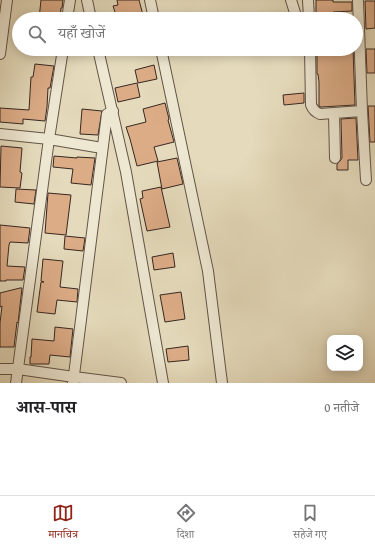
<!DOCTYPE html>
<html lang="hi">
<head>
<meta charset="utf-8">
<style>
  :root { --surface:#fff; --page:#f2f2f2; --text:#202124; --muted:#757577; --line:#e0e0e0; --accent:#8f2418 }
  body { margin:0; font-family:"Gentium Book Plus","Noto Serif Devanagari",serif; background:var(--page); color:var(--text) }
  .controls { position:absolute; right:12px; bottom:12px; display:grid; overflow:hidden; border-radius:8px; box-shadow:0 2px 10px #0003 }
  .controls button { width:36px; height:36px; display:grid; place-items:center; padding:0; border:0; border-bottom:1px solid var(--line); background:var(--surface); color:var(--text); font:20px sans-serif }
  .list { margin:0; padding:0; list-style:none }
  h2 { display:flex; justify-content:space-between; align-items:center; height:52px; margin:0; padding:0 16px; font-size:17px }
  h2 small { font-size:13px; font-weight:400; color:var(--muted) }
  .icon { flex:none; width:22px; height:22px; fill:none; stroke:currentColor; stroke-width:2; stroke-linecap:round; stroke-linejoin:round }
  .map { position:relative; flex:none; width:375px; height:383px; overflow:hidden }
  .search { position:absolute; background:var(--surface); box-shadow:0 2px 10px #0003; left:12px; right:12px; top:12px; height:44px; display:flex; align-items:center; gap:10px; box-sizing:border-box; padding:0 14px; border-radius:22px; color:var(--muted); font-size:15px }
  .sheet { height:112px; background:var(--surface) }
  nav { display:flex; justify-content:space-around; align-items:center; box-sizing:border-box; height:56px; border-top:1px solid var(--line); background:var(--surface); font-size:11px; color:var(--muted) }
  nav a { display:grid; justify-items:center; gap:2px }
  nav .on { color:var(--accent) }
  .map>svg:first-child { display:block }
</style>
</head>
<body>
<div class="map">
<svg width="375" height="383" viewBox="0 0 375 383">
  <rect width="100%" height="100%" fill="#e5dbbc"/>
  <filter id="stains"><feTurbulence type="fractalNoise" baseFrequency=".005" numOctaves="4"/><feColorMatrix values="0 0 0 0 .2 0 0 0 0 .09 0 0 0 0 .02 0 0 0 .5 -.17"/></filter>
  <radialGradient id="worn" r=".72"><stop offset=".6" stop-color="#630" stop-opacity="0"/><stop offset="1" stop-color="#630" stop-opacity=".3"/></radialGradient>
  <!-- building -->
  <path fill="#dcac87" stroke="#372721" d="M 41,0 L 63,0 L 62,8 L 61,8 L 60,19 L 39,19 Z
    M 117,0 L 139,0 L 144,19 L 124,19 L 123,16 L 117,18 L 113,6 L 118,5 Z
    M 316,0 L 333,0 L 333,2 L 352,2 L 352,11 L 333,12 L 333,19 L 316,19 Z
    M 365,1 L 375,1 L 375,28 L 366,29 Z
    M 317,49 L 353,49 L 355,105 L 321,107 L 319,106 L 319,82 L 318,74 L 317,74 Z
    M 366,49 L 375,49 L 375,73 L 367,73 Z
    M 35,64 L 54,66 L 50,88 L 48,88 L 47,107 L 45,121 L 23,119 L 23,124 L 0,122 L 0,108 L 29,110 L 31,77 L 33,77 Z
    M 154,65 L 157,79 L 138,83 L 135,70 Z
    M 137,83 L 140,97 L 118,102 L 115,88 Z
    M 304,93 L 304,103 L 284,105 L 283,95 Z
    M 165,103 L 169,119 L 168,120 L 174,142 L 154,147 L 158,161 L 137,166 L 130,139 L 126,127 L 146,122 L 143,109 Z
    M 368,106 L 375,106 L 375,142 L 370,142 Z
    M 82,109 L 102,111 L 98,135 L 80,134 Z
    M 356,118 L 358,160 L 348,160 L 348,170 L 337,170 L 337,164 L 340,161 L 342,158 L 341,119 Z
    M 1,146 L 22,148 L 20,172 L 22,173 L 20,188 L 0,187 Z
    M 54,156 L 77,158 L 77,157 L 95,158 L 91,185 L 71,183 L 73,169 L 53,167 Z
    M 177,158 L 183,184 L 162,189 L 157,162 Z
    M 161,187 L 170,227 L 147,231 L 140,199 L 143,198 L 142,191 Z
    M 16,189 L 36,190 L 34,204 L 15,202 Z
    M 48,193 L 71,195 L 66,235 L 45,233 Z
    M 0,225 L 30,228 L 28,243 L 10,242 L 9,245 L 7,266 L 25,267 L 23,280 L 6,280 L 6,281 L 0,281 Z
    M 65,236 L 85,238 L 83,251 L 64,249 Z
    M 173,253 L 175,267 L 154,270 L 152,257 Z
    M 43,259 L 63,261 L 60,287 L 78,289 L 77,302 L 57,300 L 55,314 L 37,312 L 41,282 L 44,282 L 41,281 Z
    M 20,288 L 22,288 L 18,323 L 17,322 L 14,347 L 0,347 L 0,323 L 2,306 L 0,307 L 0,293 Z
    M 181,292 L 185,319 L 165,322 L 160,295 Z
    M 55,327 L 73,329 L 70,357 L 50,355 L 49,364 L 30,364 L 30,357 L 31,357 L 32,339 L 54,341 Z
    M 188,346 L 189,360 L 168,362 L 166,349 Z"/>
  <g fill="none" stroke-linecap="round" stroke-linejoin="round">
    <!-- minor casing -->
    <g stroke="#625448" stroke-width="12">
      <path id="minor" d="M 87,0 L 91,19
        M 150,0 L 154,19
        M 291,0 L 297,19
        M 308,0 L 309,19
        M 358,0 L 362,111 L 366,180
        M 67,19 L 70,0
        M 98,49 L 126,172 L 163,383
        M 161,49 L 208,271 L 222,383
        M 310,49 L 311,105 C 313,110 315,112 320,114 L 362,111
        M 0,54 L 7,0
        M 334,114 L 335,158
        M 0,134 L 49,139 L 102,148
        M 0,369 L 18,369 L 74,377 L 121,383
        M 16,383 L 49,139 L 63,49
        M 73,383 L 107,114 L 113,111"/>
    </g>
    <!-- minor -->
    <use href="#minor" stroke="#eee8d3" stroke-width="10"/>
  </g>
  <rect width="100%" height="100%" filter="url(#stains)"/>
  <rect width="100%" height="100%" fill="url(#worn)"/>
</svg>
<div class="controls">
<button><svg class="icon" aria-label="layers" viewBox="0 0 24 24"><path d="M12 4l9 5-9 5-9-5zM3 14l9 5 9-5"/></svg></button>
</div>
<div class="search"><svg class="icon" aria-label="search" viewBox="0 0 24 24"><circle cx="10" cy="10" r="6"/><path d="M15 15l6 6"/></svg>यहाँ खोजें</div>
</div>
<section class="sheet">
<h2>आस-पास<small>0 नतीजे</small></h2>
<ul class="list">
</ul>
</section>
<nav>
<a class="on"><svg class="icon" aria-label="map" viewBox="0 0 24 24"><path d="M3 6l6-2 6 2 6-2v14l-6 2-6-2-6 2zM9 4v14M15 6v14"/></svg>मानचित्र</a>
<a><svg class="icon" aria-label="directions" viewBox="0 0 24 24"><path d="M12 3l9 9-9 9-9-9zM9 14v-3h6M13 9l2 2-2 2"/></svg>दिशा</a>
<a><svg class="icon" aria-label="saved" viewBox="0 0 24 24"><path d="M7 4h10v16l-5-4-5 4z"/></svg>सहेजे गए</a>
</nav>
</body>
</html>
